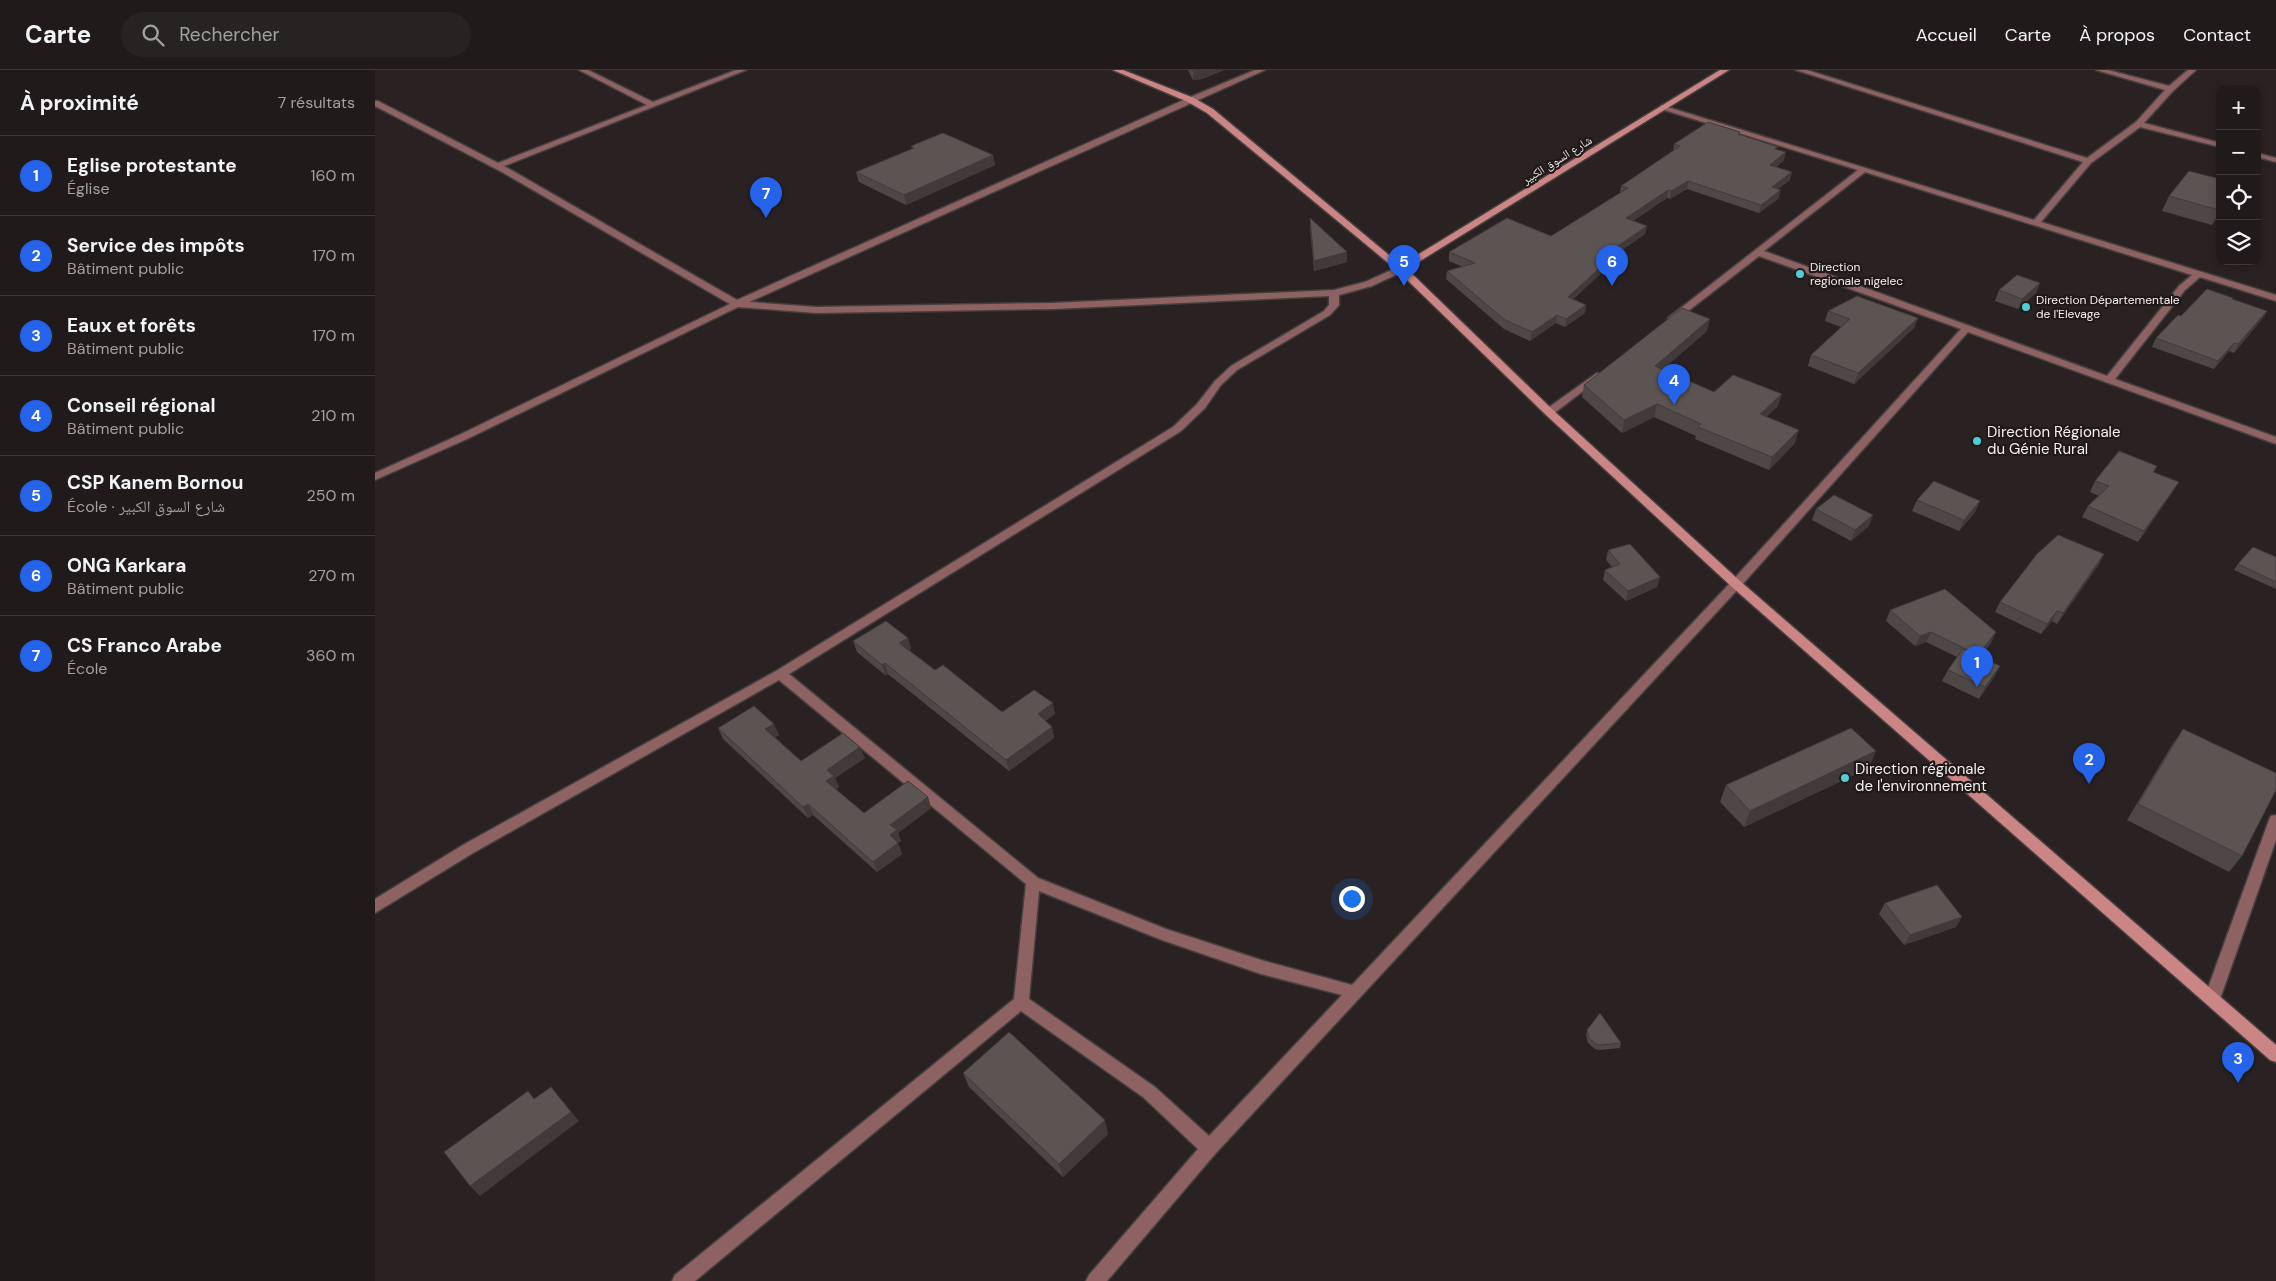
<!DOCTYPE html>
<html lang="fr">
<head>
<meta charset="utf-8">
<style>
  :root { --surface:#201a1a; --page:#282323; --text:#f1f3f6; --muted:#a2a1a2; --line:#3d3839; --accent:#2563eb }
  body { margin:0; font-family:"DM Sans","Noto Naskh Arabic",sans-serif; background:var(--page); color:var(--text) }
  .controls { position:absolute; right:15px; top:15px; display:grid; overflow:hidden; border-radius:10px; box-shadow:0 2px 8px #0003 }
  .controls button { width:45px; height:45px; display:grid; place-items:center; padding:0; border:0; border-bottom:1px solid var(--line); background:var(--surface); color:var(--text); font:25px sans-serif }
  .you { position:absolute; left:976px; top:828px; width:18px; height:18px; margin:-12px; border:4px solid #fff; border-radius:50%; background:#1a73e8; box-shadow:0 0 0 8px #1a73e833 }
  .badge { display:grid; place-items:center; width:32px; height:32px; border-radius:50%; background:var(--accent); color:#fff; font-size:16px; font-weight:700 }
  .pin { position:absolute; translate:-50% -41px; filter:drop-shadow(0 1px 2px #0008) }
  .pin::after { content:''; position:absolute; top:26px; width:18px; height:15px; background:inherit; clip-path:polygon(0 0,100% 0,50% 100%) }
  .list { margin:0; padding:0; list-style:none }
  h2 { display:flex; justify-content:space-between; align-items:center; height:65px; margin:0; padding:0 20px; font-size:21px }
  h2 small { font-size:16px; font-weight:400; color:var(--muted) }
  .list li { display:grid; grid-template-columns:32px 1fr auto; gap:15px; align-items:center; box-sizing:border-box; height:80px; padding:0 20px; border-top:1px solid var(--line) }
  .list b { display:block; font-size:19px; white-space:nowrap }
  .list p { margin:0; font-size:16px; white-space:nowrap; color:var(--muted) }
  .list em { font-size:16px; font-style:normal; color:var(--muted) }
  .icon { flex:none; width:28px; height:28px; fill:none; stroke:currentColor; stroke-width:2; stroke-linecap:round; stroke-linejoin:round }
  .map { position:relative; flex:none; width:1901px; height:1211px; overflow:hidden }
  header { display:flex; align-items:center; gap:30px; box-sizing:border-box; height:70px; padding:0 25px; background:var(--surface); border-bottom:1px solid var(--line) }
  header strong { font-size:24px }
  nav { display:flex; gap:28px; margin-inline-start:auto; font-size:18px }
  .search { width:350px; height:45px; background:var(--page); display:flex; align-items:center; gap:12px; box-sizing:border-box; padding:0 18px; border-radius:28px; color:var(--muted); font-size:19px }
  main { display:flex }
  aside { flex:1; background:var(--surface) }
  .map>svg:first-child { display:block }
</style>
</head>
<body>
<header>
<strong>Carte</strong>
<div class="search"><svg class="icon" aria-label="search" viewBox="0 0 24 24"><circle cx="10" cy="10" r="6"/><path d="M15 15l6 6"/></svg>Rechercher</div>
<nav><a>Accueil</a><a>Carte</a><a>À propos</a><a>Contact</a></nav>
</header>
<main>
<aside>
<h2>À proximité<small>7 résultats</small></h2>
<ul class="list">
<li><span class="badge">1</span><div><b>Eglise protestante</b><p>Église</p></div><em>160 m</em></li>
<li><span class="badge">2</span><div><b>Service des impôts</b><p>Bâtiment public</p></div><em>170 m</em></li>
<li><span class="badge">3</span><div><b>Eaux et forêts</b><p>Bâtiment public</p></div><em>170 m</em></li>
<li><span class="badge">4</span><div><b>Conseil régional</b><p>Bâtiment public</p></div><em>210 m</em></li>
<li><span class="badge">5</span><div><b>CSP Kanem Bornou</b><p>École · شارع السوق الكبير</p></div><em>250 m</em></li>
<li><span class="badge">6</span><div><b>ONG Karkara</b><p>Bâtiment public</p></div><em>270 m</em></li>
<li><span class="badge">7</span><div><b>CS Franco Arabe</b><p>École</p></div><em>360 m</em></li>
</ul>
</aside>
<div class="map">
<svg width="1901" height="1211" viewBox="0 0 1901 1211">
  <rect width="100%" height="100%" fill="#2a2222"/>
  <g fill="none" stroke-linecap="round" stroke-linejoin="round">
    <!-- street casing -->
    <g stroke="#463f3f" stroke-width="3">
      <path id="street" d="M 204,0 L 213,0 L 278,32 L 361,0 L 371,0 L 129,96 L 362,230 L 813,28 L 880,0 L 890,0 L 374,232 L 441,237 L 678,233 L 959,220 L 990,212 L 1023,197 L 1029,197 L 1029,201 L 997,216 L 964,225 L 964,235 L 955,245 L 862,300 L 846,315 L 830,338 L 806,361 L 414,604 L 663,808 L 791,859 L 886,890 L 977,915 L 1357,511 L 1586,259 L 1384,186 L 1299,252 L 1293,252 L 1293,248 L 1483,100 L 1286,39 L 1286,35 L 1659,150 L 1708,92 L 1421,0 L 1432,0 L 1712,88 L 1761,52 L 1790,20 L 1721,0 L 1733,0 L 1794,16 L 1813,0 L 1821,0 L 1798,21 L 1769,53 L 1845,73 L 1845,77 L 1765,57 L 1716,93 L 1666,152 L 1901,225 L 1901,231 L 1825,207 L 1810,220 L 1740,309 L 1901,367 L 1901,374 L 1593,262 L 1365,517 L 840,1084 L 732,1211 L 711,1211 L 714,1205 L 823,1079 L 768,1027 L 646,941 L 320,1211 L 297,1211 L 300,1205 L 639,929 L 651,814 L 404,610 L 98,783 L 0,843 L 0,829 L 88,775 L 401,601 L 798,357 L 822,334 L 840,311 L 856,296 L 949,241 L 954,235 L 954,226 L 678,239 L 441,243 L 363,237 L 92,369 L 0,410 L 0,403 L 84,365 L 355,234 L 127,102 L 0,36 L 0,31 L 3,31 L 123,93 L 272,35 ZM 1490,102 L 1817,205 L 1804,216 L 1732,306 L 1389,181 ZM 664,821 L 787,870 L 886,904 L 967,925 L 834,1066 L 780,1017 L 654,929 Z
        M 1882,83 L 1901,88 L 1901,92 L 1882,87 Z
        M 1222,303 L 1225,304 L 1225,308 L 1178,344 L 1170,344 L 1170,340 Z
        M 1901,745 L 1901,770 L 1845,929 L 1842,934 L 1837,936 L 1832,934 L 1829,929 L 1894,750 L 1896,746 Z"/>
    </g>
    <!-- secondary casing -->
    <g stroke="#463f3f" stroke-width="3">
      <path id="secondary" d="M 738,0 L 748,0 L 819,28 L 838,39 L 1026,195 L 1345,0 L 1354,0 L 1032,199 L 1178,340 L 1365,511 L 1901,975 L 1901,992 L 1895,990 L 1357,517 L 1170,344 L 1023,201 L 832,43 L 813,32 Z"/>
    </g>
    <!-- street -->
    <use href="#street" fill="#8e6262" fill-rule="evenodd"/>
    <!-- secondary -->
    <use href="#secondary" fill="#ca8584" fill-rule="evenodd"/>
  </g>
  <!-- wall -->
  <path fill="#4f4747" d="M 813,0 L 849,0 L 827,9 L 818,10 Z
    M 1365,62 L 1365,65 L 1403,80 L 1409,90 L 1401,97 L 1415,110 L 1403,119 L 1404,128 L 1384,143 L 1312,119 L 1295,129 L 1292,128 L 1258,151 L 1270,164 L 1247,180 L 1246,185 L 1198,229 L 1211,235 L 1210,243 L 1190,257 L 1181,253 L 1155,271 L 1129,259 L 1071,209 L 1072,201 L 1088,197 L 1074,191 L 1074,182 L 1176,166 L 1245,123 L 1246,116 L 1298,81 L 1299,74 Z
    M 536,76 L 618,85 L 620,95 L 531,135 L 484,112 L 481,102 L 537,79 Z
    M 1845,109 L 1845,144 L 1837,155 L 1787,141 L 1794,126 Z
    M 935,148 L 972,182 L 972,192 L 939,201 L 935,158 Z
    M 1665,213 L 1661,223 L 1643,239 L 1620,231 L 1624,220 Z
    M 1857,229 L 1892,241 L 1887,249 L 1859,283 L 1854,281 L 1839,299 L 1777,277 L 1781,268 L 1806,246 Z
    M 1453,241 L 1543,248 L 1539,258 L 1479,314 L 1433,296 L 1436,285 L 1466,257 L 1450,251 Z
    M 1332,261 L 1288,299 L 1339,322 L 1403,336 L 1391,347 L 1420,373 L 1394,400 L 1320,369 L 1321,366 L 1279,347 L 1247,363 L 1207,327 L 1209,315 Z
    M 1782,396 L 1779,402 L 1797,423 L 1763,472 L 1707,447 L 1713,436 L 1724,426 L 1715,422 L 1720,411 Z
    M 1542,430 L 1605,431 L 1600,442 L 1584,461 L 1537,441 Z
    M 1441,439 L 1494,456 L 1476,471 L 1437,450 Z
    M 1233,480 L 1285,507 L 1282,517 L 1251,531 L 1228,510 L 1230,500 L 1237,497 L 1231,490 Z
    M 1729,484 L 1724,494 L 1682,554 L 1677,551 L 1666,564 L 1620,542 L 1625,532 Z
    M 1901,487 L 1901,519 L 1859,500 L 1863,494 Z
    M 1515,540 L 1616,573 L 1605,587 L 1625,596 L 1619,607 L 1604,629 L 1567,611 L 1573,600 L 1582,587 L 1551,572 L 1540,576 L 1511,551 Z
    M 533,568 L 536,579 L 534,580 L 560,600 L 627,642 L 680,644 L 670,651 L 677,657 L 679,668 L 634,701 L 513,604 L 510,605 L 482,582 L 478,571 Z
    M 343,658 L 404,665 L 400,667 L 426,691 L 490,688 L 460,708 L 464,717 L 460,719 L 489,743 L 553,727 L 556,738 L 523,763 L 526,771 L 523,773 L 527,784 L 502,802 L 438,745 L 433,748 L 348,669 Z
    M 1808,659 L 1867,786 L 1854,802 L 1752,750 L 1797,675 Z
    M 1494,698 L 1369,757 L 1345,732 L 1351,715 Z
    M 1510,833 L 1581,857 L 1529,875 L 1504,844 Z
    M 1212,960 L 1246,973 L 1245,978 L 1225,980 L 1220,979 L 1213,973 L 1211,965 Z
    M 588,1003 L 733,1064 L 688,1107 L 594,1017 Z"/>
  <!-- shaded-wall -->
  <path fill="#403a3a" d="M 828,0 L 849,0 L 827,9 L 818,10 L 818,1 Z
    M 1411,82 L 1409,90 L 1393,102 L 1395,95 Z
    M 618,85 L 620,95 L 531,135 L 529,125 Z
    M 1417,102 L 1415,110 L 1395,125 L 1397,117 Z
    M 1313,111 L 1312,119 L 1295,129 L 1296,121 Z
    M 1293,120 L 1292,128 L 1249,156 L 1251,148 Z
    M 1406,120 L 1404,128 L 1384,143 L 1386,135 Z
    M 1845,140 L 1845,144 L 1837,155 Z
    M 1272,156 L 1270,164 L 1247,180 L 1246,185 L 1192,235 L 1193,227 L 1243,176 Z
    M 972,182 L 972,192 L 939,201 L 939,191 Z
    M 1665,213 L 1661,223 L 1643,239 L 1647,229 Z
    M 1211,235 L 1210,243 L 1190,257 L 1191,249 Z
    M 1892,241 L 1887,249 L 1859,283 L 1863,274 Z
    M 1182,245 L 1181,253 L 1155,271 L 1157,262 Z
    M 1543,248 L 1539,258 L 1479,314 L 1483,303 Z
    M 1335,249 L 1332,261 L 1277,308 L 1280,296 Z
    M 1859,273 L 1854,281 L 1839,299 L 1843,291 Z
    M 1407,324 L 1403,336 L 1381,357 L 1385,344 Z
    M 1282,334 L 1279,347 L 1247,363 L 1249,350 Z
    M 1424,360 L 1420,373 L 1394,400 L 1397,387 Z
    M 1804,412 L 1797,423 L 1763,472 L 1769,461 Z
    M 1605,431 L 1600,442 L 1584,461 L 1589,450 Z
    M 1498,445 L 1494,456 L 1476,471 L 1480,460 Z
    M 1729,484 L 1724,494 L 1682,554 L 1688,543 Z
    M 1285,507 L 1282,517 L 1251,531 L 1253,521 Z
    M 1682,541 L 1677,551 L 1666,564 L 1672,554 Z
    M 1556,562 L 1551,572 L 1540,576 L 1545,566 Z
    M 1621,562 L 1616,573 L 1597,595 L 1603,585 Z
    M 533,568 L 536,579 L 528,584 L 524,573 Z
    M 510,593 L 513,604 L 510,605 L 507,595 Z
    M 1625,596 L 1619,607 L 1604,629 L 1610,617 Z
    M 678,633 L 680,644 L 665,655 L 663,644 Z
    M 399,654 L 404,665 L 395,670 L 390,659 Z
    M 677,657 L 679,668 L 634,701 L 631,690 Z
    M 485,677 L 490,688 L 460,708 L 464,717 L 456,722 L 451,711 L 452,700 Z
    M 1501,681 L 1494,698 L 1369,757 L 1375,741 Z
    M 553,727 L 556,738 L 523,763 L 526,771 L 523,773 L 527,784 L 502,802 L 498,792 L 515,765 L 515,755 Z
    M 433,734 L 438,745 L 433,748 L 428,737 Z
    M 1587,847 L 1581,857 L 1529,875 L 1535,865 Z
    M 176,1017 L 204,1051 L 105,1126 L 95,1116 Z
    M 730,1050 L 733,1064 L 688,1107 L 684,1094 Z"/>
  <!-- building -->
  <path fill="#5c5353" stroke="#403a3a" d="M 817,0 L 828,0 L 818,1 Z
    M 1333,52 L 1365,62 L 1363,64 L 1403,77 L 1400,79 L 1411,82 L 1395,95 L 1417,102 L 1397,117 L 1406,120 L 1386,135 L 1313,111 L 1296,121 L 1293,120 L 1251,148 L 1272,156 L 1243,176 L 1248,177 L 1193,227 L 1211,235 L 1191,249 L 1182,245 L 1157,262 L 1130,250 L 1072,201 L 1100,193 L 1074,182 L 1132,148 L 1176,166 L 1253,118 L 1246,116 L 1305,76 L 1299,74 Z
    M 568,63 L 618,85 L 529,125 L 481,102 L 539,78 L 536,76 Z
    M 1814,101 L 1845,109 L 1844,140 L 1794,126 Z
    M 935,148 L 972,182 L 939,191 Z
    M 1642,205 L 1665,213 L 1647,229 L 1624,220 Z
    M 1832,219 L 1858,228 L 1857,229 L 1892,241 L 1863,274 L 1859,273 L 1843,291 L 1781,268 L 1803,245 L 1806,246 Z
    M 1482,226 L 1543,248 L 1483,303 L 1436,285 L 1475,249 L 1453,241 Z
    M 1307,238 L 1335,249 L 1280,296 L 1339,322 L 1358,305 L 1407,324 L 1385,344 L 1424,360 L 1397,387 L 1323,357 L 1326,354 L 1282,334 L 1249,350 L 1209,315 Z
    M 1744,381 L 1782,396 L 1778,402 L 1804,412 L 1769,461 L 1713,436 L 1734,416 L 1720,411 Z
    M 1559,411 L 1605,431 L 1589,450 L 1542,430 Z
    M 1459,425 L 1498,445 L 1480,460 L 1441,439 Z
    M 1683,465 L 1729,484 L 1688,543 L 1682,541 L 1672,554 L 1625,532 L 1662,484 Z
    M 1255,474 L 1285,507 L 1253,521 L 1230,500 L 1245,494 L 1233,480 Z
    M 1878,477 L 1901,487 L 1901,512 L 1863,494 Z
    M 1570,519 L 1621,562 L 1603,585 L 1556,562 L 1545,566 L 1515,540 Z
    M 511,551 L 533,568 L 524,573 L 560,600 L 568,595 L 627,642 L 659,620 L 678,633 L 663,644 L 677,657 L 631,690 L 510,593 L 507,595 L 478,571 Z
    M 1588,579 L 1625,596 L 1610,617 L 1573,600 Z
    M 379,636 L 399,654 L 390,659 L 426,691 L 468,663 L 485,677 L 452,700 L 459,706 L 451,711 L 489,743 L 533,711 L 553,727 L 515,755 L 522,760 L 515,765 L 523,773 L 498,792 L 433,734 L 428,737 L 343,658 Z
    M 1476,658 L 1501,681 L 1375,741 L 1351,715 Z
    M 1808,659 L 1901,703 L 1901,720 L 1867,786 L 1763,734 Z
    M 1562,815 L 1587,847 L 1535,865 L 1510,833 Z
    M 1225,943 L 1246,973 L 1226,975 L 1221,974 L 1214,968 L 1212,960 Z
    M 634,962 L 730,1050 L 684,1094 L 588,1003 Z
    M 176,1017 L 196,1042 L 95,1116 L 69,1082 L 153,1021 L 159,1029 Z"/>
  <!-- markers -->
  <g fill="#51ccd3" stroke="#211919" stroke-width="2">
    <circle cx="1425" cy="204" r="5"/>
    <circle cx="1651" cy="237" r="5"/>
    <circle cx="1602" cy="371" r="5"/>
    <circle cx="1470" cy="708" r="5"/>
  </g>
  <g text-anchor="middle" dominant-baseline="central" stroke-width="4.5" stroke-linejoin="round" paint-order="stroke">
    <!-- far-street labels -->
    <g font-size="12" fill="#f4efee" stroke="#211919">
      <text transform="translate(1182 90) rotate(-32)">شارع السوق الكبير</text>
    </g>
    <!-- far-poi labels -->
    <g font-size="12" fill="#f4efee" stroke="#211919" text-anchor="start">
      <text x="1435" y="197">Direction<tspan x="1435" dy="14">regionale nigelec</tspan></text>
      <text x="1661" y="230">Direction Départementale<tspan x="1661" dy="14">de l'Elevage</tspan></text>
    </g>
    <!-- poi labels -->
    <g font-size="15" fill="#f4efee" stroke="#211919" text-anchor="start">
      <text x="1612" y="362">Direction Régionale<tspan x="1612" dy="17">du Génie Rural</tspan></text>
      <text x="1480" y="699">Direction régionale<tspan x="1480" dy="17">de l'environnement</tspan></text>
    </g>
  </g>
</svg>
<div class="controls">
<button>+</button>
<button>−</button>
<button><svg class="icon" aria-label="locate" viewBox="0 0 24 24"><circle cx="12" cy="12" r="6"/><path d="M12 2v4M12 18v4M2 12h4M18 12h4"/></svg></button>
<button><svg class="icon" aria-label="layers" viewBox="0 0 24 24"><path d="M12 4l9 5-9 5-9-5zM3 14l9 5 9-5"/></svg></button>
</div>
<div class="you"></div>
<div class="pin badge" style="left:1602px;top:617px">1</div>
<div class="pin badge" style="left:1714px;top:714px">2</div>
<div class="pin badge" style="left:1863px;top:1013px">3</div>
<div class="pin badge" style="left:1299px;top:335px">4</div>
<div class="pin badge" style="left:1029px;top:216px">5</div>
<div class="pin badge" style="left:1237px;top:216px">6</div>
<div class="pin badge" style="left:391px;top:148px">7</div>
</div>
</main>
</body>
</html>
